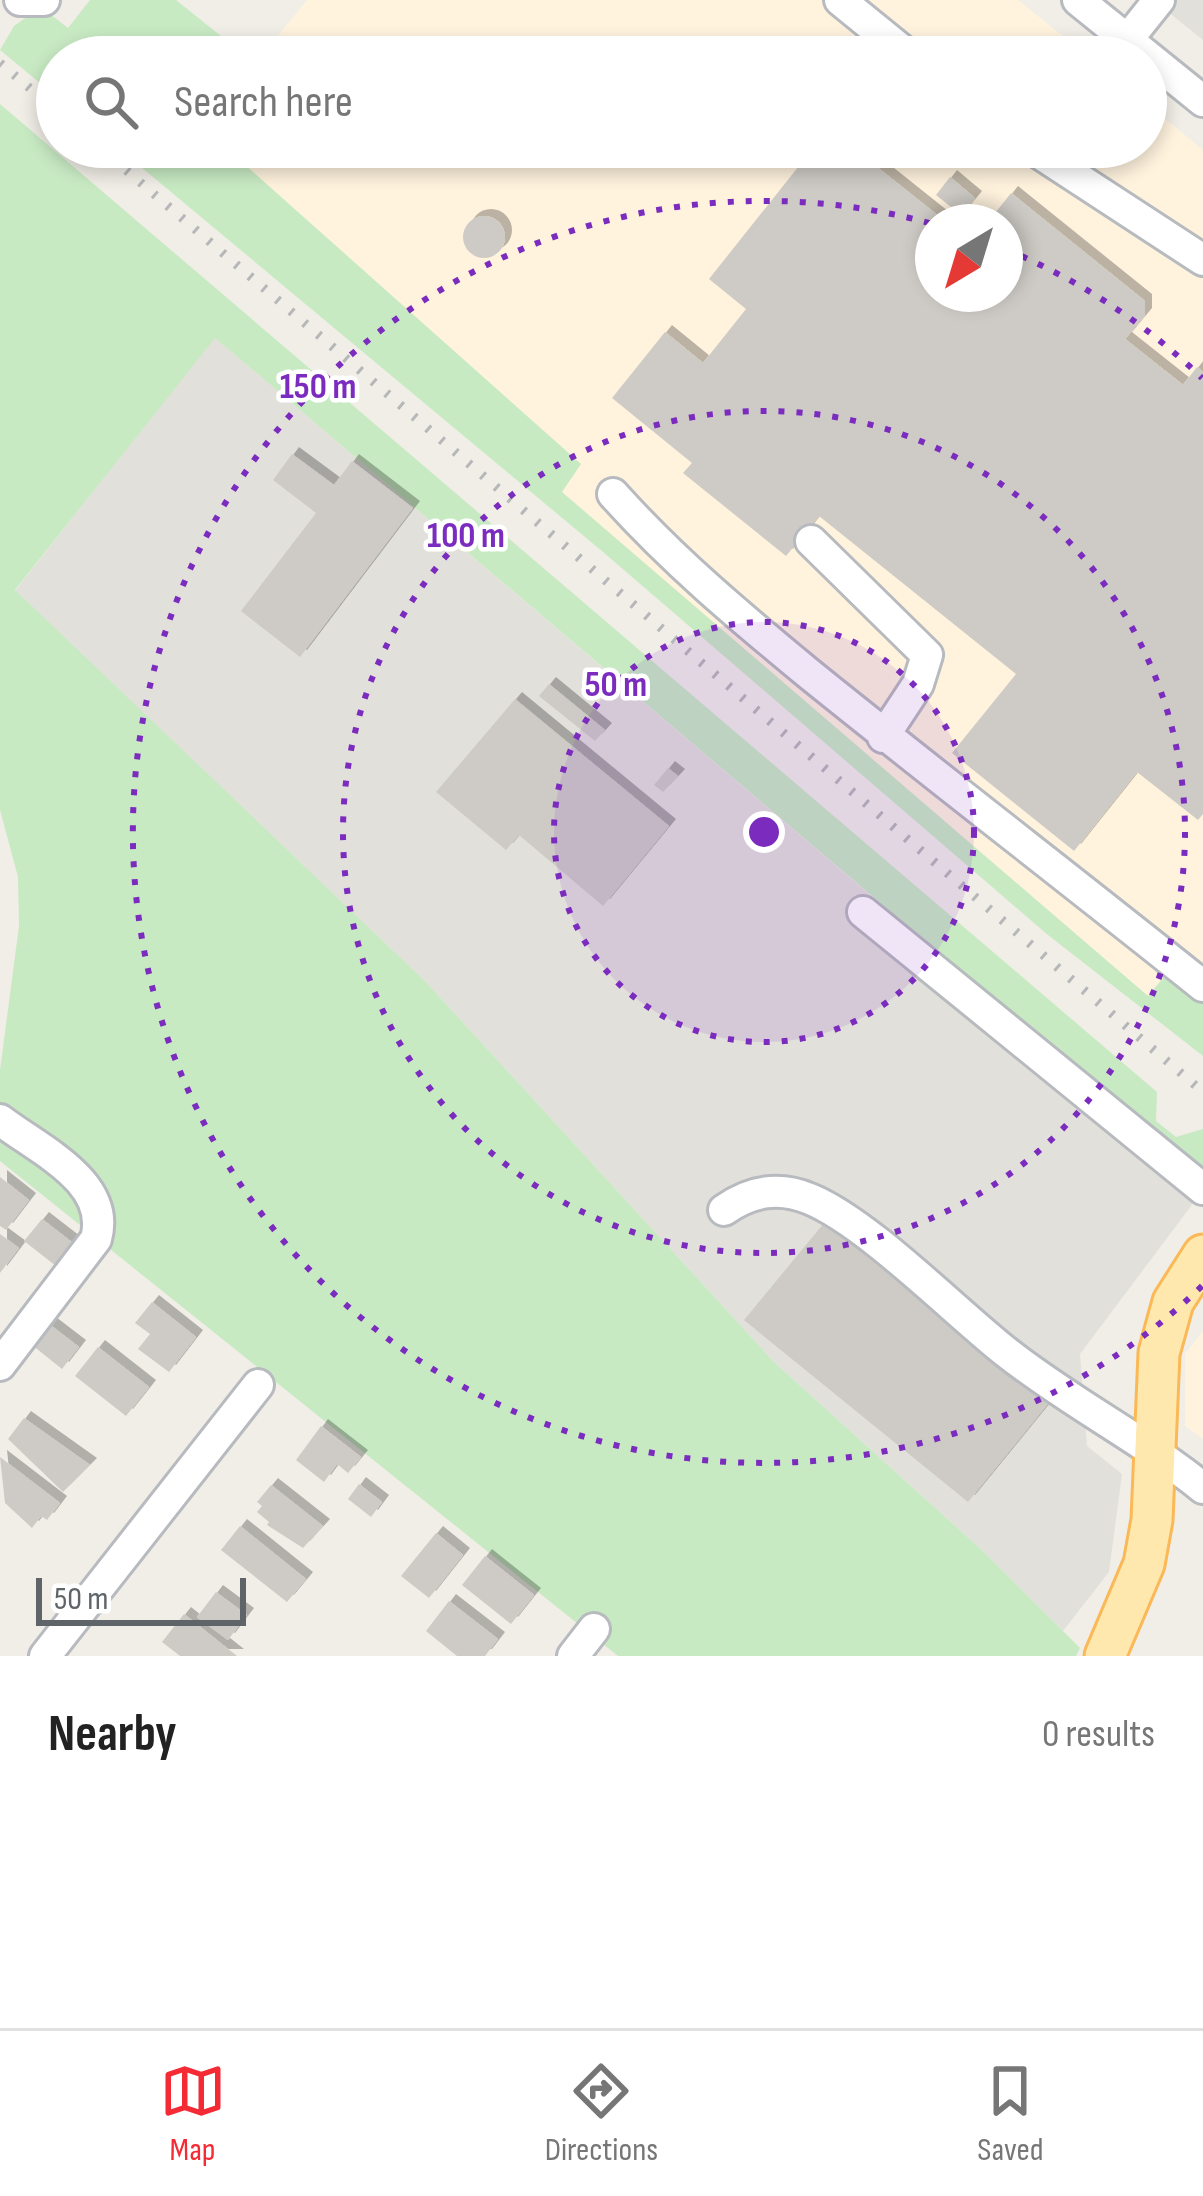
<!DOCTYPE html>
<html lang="en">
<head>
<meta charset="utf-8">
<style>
  :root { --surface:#fff; --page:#f2f2f2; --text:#222; --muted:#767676; --line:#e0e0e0; --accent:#f42b34 }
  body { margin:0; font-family:"Sofia Sans Condensed",sans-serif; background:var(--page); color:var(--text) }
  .compass { position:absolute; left:915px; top:204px; width:108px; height:108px; border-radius:50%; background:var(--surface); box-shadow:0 6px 18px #0003; rotate:218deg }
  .scale { position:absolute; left:36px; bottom:30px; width:210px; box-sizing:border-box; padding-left:12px; border:6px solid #5e6468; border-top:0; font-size:33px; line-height:42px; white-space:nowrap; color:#5e6468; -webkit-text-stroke:9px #fff; paint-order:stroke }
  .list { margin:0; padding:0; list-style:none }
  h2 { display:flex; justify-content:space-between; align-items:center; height:156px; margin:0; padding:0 48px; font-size:51px }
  h2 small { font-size:39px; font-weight:400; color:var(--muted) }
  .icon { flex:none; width:66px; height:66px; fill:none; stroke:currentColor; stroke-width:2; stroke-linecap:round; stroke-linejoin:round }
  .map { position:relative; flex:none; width:1203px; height:1656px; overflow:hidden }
  .search { position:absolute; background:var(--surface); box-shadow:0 6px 18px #0003; left:36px; right:36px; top:36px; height:132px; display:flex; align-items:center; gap:30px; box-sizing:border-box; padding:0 42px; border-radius:66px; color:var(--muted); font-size:45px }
  .sheet { height:372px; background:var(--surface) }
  nav { display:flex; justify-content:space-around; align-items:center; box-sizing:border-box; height:168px; border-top:3px solid var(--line); background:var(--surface); font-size:33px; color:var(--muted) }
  nav a { display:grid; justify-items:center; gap:6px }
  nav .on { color:var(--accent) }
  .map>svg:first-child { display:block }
</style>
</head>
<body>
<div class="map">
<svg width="1203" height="1656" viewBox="0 0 1203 1656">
  <defs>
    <filter id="shadow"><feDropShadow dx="7" dy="-7" stdDeviation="0" flood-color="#0004"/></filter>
  </defs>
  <rect width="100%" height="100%" fill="#f1eee7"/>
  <!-- commercial -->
  <path fill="#fff3de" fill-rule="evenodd" d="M 307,0 L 1018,0 L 1089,57 L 261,57 Z
    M 1146,103 L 1203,150 L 1203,1001 L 1168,973 L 1148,996 L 562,492 L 580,464 L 225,147 L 1146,147 ZM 933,222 L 1005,222 L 1005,294 L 933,294 Z
    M 1203,1331 L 1203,1439 L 1185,1426 L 1185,1354 Z"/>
  <!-- industrial -->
  <path fill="#e2e0db" d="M 1153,0 L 1203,0 L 1203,40 Z
    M 214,337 L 1137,1122 L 1203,1190 L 1080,1354 L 1087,1446 L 1122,1474 L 1109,1572 L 1063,1631 L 984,1552 L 774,1362 L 425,981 L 15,591 Z"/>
  <!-- green -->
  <path fill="#c8eac3" d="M 90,0 L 176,0 L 231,44 L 220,57 L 57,57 L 57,97 L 0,50 L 14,26 L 41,7 L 68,28 Z
    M 0,104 L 1157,1092 L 1156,1121 L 1176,1137 L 1203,1129 L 1203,1177 L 215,338 L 15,590 L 425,981 L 774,1362 L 984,1552 L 1080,1648 L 1076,1656 L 618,1656 L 0,1161 L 0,1070 L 19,926 L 18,877 L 0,810 Z
    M 117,147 L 225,147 L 581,464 L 562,492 L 1148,996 L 1168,972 L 1203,1001 L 1203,1056 L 1048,935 L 603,552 Z"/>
  <!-- building -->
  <path fill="#cecbc6" filter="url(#shadow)" d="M 814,147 L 852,147 L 946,222 L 933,222 L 933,294 L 1005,294 L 1005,222 L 988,222 L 1011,193 L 1145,301 L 1145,315 L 1125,339 L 1183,385 L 1197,367 L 1203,372 L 1203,814 L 1198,820 L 1137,772 L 1074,851 L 952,753 L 1016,674 L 819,516 L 786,556 L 683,473 L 692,463 L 612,398 L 665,332 L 703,363 L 746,309 L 709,279 Z
    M 950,177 L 975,198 L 961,215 L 936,195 Z
    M463 237a21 21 0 1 1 42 0a21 21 0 1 1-42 0Z
    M 292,454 L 334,485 L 352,461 L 413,508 L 300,657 L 241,611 L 316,513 L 273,480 Z
    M 549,684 L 605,730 L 595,741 L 539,696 Z
    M 515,699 L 669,826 L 603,906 L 519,835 L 506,850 L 436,792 Z
    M 668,768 L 678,776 L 663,792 L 654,785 Z
    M 0,1177 L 29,1200 L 6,1230 L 0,1226 Z
    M 829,1217 L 1052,1399 L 968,1502 L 744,1320 Z
    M 42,1219 L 73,1243 L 56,1266 L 24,1241 Z
    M 0,1234 L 19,1248 L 0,1273 Z
    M 152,1302 L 196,1337 L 169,1372 L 138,1349 L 150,1334 L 135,1323 Z
    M 49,1324 L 79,1347 L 62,1369 L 32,1345 Z
    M 98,1347 L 149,1387 L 126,1416 L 75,1376 Z
    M 24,1418 L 90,1465 L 63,1492 L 8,1439 Z
    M 321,1426 L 361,1457 L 348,1473 L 337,1464 L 324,1482 L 296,1460 Z
    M 0,1457 L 60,1503 L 47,1520 L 41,1516 L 32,1528 L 5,1503 Z
    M 359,1484 L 382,1502 L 371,1517 L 348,1499 Z
    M 271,1485 L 323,1526 L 303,1548 L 267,1525 L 269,1522 L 257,1512 L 262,1506 L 257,1502 Z
    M 240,1526 L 306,1579 L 287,1602 L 221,1550 Z
    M 436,1533 L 463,1555 L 429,1598 L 401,1576 Z
    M 485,1556 L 534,1595 L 511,1624 L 462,1585 Z
    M 216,1592 L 247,1615 L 228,1640 L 197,1617 Z
    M 449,1601 L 498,1639 L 485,1656 L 457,1656 L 426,1631 Z
    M 184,1614 L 237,1656 L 180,1656 L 162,1642 Z"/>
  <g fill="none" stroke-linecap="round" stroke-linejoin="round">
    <!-- minor casing -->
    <g stroke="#b7babe" stroke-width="36">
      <path id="minor" d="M 20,0 L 44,0
        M 840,0 L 910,57
        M 1078,0 L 1203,101
        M 1127,40 L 1159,0
        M 1030,147 L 1203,260
        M 613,494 C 673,561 739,616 808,673 C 939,779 1072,881 1203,986
        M 811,541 L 927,655 L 918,684 L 883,737
        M 863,912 L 1203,1189
        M 0,1120 C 39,1150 112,1182 96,1239 L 0,1365
        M 724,1210 C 751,1191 779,1186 810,1199 C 868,1223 954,1311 1006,1352 C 1069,1402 1141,1438 1203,1488
        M 45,1656 L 258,1385
        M 573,1656 L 594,1629"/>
    </g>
    <!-- major casing -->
    <g stroke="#fab857" stroke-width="45">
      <path id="major" d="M 1105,1656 L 1144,1564 L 1152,1520 L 1159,1353 L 1173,1302 L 1203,1255"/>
    </g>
    <!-- minor -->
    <use href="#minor" stroke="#fff" stroke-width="30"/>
    <!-- major -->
    <use href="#major" stroke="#ffe8ae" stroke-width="39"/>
    <!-- rail -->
    <path stroke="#b6b7b8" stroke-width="9" stroke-dasharray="3 15" stroke-linecap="butt" d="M 0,63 L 57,111
      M 99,147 L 1203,1092"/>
  </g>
  <!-- distance rings -->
  <circle cx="764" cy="832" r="210" fill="#7b2cbf" fill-opacity=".12"/>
  <g fill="none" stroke="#7b2cbf" stroke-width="6" stroke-dasharray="6 12">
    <circle cx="764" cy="832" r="210"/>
    <circle cx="764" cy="832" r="421"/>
    <path d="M1202 1286A631 631 0 1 1 933 224M1005 249A631 631 0 0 1 1202 378"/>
  </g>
  <circle cx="764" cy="832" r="18" fill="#7b2cbf" stroke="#fff" stroke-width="6"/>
  <g font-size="36" text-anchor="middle" font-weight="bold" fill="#7b2cbf" stroke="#fff" stroke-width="9" stroke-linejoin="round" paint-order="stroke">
    <text x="318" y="398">150 m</text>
    <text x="466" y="547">100 m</text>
    <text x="616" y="696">50 m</text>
  </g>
</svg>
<svg class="compass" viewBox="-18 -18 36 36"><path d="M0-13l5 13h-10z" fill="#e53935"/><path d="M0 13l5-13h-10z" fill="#767676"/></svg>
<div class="scale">50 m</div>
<div class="search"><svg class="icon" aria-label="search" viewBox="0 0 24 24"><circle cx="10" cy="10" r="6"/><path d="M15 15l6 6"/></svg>Search here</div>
</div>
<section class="sheet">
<h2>Nearby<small>0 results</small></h2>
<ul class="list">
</ul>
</section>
<nav>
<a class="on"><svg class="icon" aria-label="map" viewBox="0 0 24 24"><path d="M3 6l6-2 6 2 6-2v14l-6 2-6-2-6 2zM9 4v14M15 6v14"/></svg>Map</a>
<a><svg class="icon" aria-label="directions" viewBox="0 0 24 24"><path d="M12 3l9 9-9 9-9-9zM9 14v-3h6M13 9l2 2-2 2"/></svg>Directions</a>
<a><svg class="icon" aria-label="saved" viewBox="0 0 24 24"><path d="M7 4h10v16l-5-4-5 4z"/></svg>Saved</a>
</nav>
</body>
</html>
